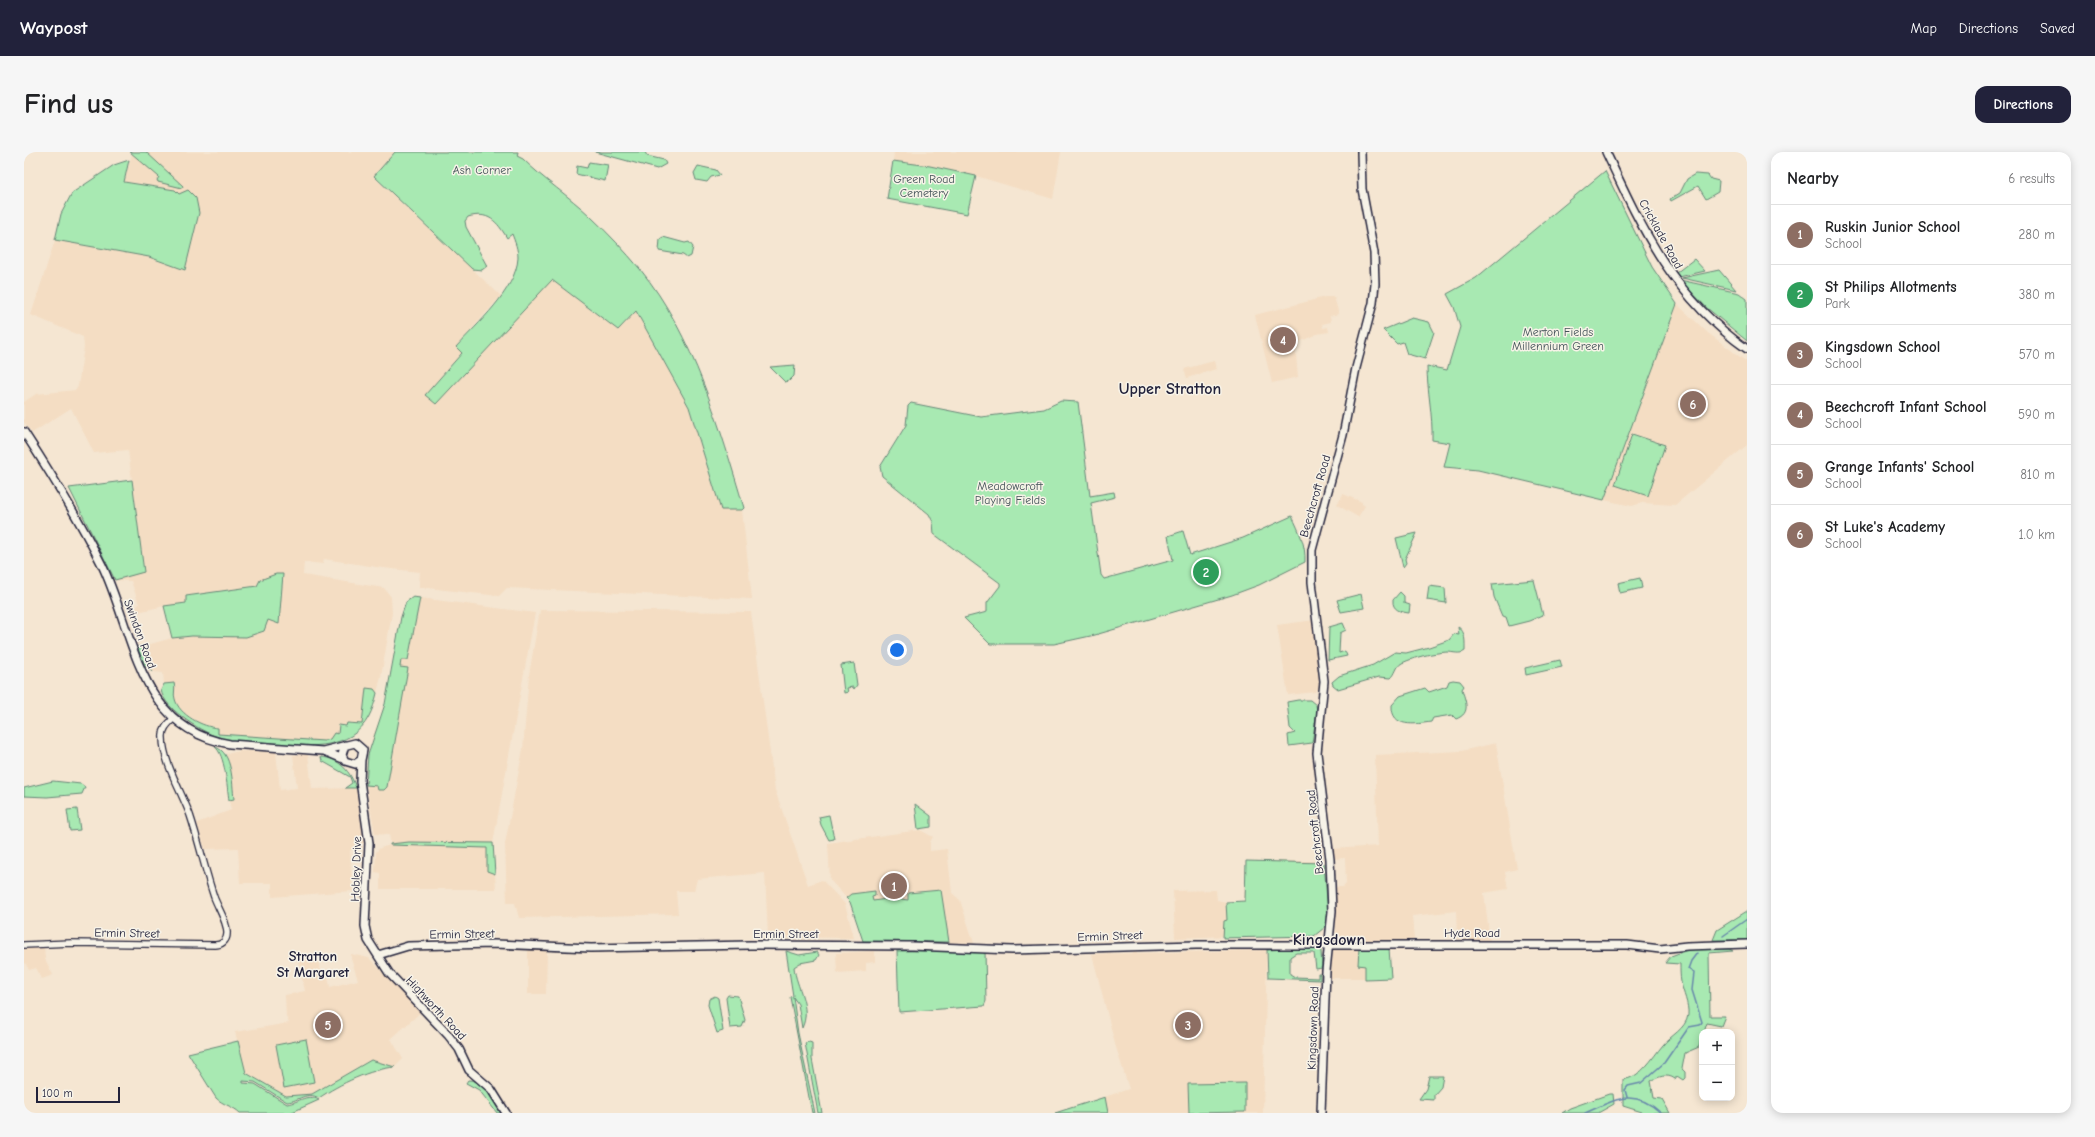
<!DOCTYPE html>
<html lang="en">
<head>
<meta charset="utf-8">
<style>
  :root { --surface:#fff; --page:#f6f6f6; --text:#202124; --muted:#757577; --line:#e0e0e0; --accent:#22223b }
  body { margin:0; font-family:"Comic Neue",sans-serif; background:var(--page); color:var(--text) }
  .controls { position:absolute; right:12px; bottom:12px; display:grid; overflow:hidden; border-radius:8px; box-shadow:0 2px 10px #0003 }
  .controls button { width:36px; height:36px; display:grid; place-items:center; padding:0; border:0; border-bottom:1px solid var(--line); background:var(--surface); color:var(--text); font:20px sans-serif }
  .scale { position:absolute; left:12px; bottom:10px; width:84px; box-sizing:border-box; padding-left:4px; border:2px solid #22223b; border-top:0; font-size:11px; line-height:14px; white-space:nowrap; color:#22223b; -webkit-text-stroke:3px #f7f3e8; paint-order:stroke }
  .you { position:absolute; left:873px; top:498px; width:14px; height:14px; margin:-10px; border:3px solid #fff; border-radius:50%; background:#1a73e8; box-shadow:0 0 0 6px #1a73e833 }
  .badge { display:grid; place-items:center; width:26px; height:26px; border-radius:50%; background:var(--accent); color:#fff; font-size:13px; font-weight:700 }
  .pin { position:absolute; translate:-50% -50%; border:2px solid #fff; box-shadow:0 1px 4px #0006 }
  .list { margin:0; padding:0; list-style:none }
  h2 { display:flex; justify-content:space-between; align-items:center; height:52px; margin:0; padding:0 16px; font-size:17px }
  h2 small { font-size:13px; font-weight:400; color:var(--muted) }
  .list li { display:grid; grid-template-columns:26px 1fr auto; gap:12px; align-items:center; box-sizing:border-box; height:60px; padding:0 16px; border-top:1px solid var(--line) }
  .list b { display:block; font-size:15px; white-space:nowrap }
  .list p { margin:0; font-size:13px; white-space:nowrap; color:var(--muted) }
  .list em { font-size:13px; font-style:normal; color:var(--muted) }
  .map { position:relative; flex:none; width:1723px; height:961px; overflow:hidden; border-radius:12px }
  header { display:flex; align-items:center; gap:24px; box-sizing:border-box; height:56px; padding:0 20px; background:var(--accent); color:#fff }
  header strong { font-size:19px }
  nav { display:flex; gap:22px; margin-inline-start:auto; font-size:14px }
  .intro { display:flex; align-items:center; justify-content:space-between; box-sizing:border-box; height:96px; padding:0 24px }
  h1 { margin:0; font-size:28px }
  .button { padding:10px 18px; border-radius:12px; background:var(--accent); color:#fff; font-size:14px; font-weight:700 }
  main { display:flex; gap:24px; padding:0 24px }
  aside { flex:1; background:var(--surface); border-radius:12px; box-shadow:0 2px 10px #0003 }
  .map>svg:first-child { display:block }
</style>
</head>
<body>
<header>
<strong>Waypost</strong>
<nav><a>Map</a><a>Directions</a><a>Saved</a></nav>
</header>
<div class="intro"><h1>Find us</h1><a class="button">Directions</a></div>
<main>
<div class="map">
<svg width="1723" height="961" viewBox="0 0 1723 961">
  <rect width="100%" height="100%" fill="#f5e6d2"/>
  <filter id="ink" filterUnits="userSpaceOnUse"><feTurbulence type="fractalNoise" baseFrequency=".025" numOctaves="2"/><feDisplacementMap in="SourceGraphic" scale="8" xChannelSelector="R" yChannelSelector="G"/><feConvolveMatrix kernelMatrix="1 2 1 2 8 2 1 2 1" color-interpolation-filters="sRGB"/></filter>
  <g filter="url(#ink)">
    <!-- built -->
    <path fill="#f4ddc3" d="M 106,0 L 371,0 L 350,25 L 477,144 L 432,195 L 438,201 L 402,242 L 412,251 L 528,127 L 594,178 L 612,159 L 665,255 L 697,358 L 718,358 L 728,447 L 483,436 L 475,444 L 395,435 L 396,420 L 359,416 L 300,407 L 299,412 L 280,410 L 279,423 L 360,436 L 367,445 L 368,461 L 357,525 L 349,556 L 342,569 L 331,581 L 309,591 L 194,582 L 194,576 L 179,573 L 160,561 L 151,549 L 151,533 L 140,532 L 139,521 L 130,520 L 126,516 L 122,502 L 123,493 L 148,486 L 168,484 L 222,485 L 243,468 L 255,472 L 259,422 L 233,434 L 162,444 L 162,451 L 140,454 L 105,462 L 115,452 L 107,429 L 91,428 L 120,419 L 104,298 L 70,301 L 47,256 L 8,281 L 0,270 L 0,250 L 12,242 L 52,238 L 54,234 L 60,195 L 59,185 L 7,163 L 31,88 L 125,105 L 161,118 L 175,61 L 151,38 L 100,30 L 108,2 Z
      M 870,0 L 1037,0 L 1029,47 L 952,24 L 906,14 L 869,9 Z
      M 1301,145 L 1310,145 L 1315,162 L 1306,164 L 1307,170 L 1298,172 L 1299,176 L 1304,175 L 1305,180 L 1293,182 L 1271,192 L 1274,225 L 1248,231 L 1231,163 Z
      M 1653,152 L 1684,181 L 1723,210 L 1723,293 L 1651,353 L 1618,351 L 1608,354 L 1580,348 Z
      M 1190,209 L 1192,217 L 1163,226 L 1160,217 Z
      M 1319,342 L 1338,350 L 1338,352 L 1341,354 L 1334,365 L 1313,353 Z
      M 389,445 L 511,461 L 469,691 L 472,737 L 356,737 L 356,721 L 351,720 L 352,700 L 356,696 L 366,693 L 366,688 L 365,683 L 351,682 L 342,633 L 342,617 L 348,587 L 361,552 L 377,465 L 382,450 Z
      M 516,458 L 727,460 L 751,638 L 784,733 L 798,728 L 821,752 L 830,786 L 744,785 L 741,721 L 673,727 L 670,739 L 652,739 L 654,762 L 495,766 L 491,751 L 483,751 L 481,692 L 499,597 L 505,523 Z
      M 1291,468 L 1298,530 L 1296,536 L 1291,540 L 1264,543 L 1253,473 Z
      M 1472,591 L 1493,717 L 1481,720 L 1484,737 L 1460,741 L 1466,789 L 1433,787 L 1432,759 L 1388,764 L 1390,788 L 1312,789 L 1312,735 L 1319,735 L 1322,732 L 1321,706 L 1309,707 L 1309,697 L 1354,694 L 1351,603 L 1437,599 Z
      M 216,599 L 252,600 L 256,638 L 273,636 L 269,603 L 284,602 L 288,637 L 333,636 L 338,663 L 340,691 L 338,691 L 338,696 L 328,697 L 326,699 L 328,739 L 248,745 L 248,731 L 216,731 L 214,696 L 181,697 L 173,671 L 207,658 L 205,648 L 210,647 L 202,602 Z
      M 896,678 L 909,685 L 906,690 L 906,699 L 923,697 L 928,741 L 936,748 L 950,791 L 839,789 L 826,750 L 806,728 L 804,691 Z
      M 1222,709 L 1296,709 L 1286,781 L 1151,786 L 1149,739 L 1192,738 L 1193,748 L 1202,750 L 1220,749 Z
      M 20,794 L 21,807 L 29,823 L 18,827 L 12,816 L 5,818 L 0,809 L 0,797 Z
      M 1313,796 L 1335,796 L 1367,826 L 1306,826 L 1309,798 Z
      M 504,797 L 523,799 L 522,842 L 504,842 Z
      M 1243,798 L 1239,961 L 1031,961 L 1105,937 L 1091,892 L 1068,802 Z
      M 851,799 L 851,810 L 842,811 L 842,819 L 813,821 L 812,801 Z
      M 327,802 L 345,806 L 398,859 L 367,887 L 379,907 L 371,915 L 347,908 L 288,942 L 262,944 L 222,921 L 211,880 L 265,871 L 262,865 L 261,843 L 281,839 L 273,804 L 292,804 L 297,819 L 303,819 L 306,835 L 334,828 L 327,807 Z"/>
    <!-- green -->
    <path fill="#a8e9b2" stroke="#658676" d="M 106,0 L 122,0 L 159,34 L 158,36 L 134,30 L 133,28 L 135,25 Z
      M 371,0 L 494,0 L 493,4 L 499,7 C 520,28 545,44 566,64 C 584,81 601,99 616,117 C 670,183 696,276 720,356 L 718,358 L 697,358 L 665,255 L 612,159 L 594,178 L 528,128 L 412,252 L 401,243 L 438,201 L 432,195 C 453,172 492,138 494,106 C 494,97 491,90 488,82 L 483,86 C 473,69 464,59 444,65 L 441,69 L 442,75 L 463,114 L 458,118 L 448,117 L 350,24 Z
      M 571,0 L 621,0 L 623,4 L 640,8 L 642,12 L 633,17 Z
      M 105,8 L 100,30 L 151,38 L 155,42 L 164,38 L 172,46 L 175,61 L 161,118 L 125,105 L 31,88 L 37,62 L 48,41 L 90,13 Z
      M 869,9 L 906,14 L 952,24 L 943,62 L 863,47 Z
      M 565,10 L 584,13 L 581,29 L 552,22 L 553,14 L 563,16 Z
      M 674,14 L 692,18 L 696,23 L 687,25 L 683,30 L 672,28 L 670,21 Z
      M 1581,19 L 1628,115 L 1653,152 L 1580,348 L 1454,318 L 1420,315 L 1426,291 L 1408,288 C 1409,263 1403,239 1403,214 L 1423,218 L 1436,175 L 1430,155 L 1423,142 L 1452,126 Z
      M 1671,22 L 1684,23 L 1687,27 L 1695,29 L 1694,40 L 1682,47 L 1674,34 L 1647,49 L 1646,47 L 1656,41 L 1663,27 Z
      M 639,85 L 661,91 L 665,90 L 669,95 L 667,104 L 663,106 L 659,103 L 635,99 L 636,87 Z
      M 1670,107 L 1681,119 L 1655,125 L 1652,121 Z
      M 1695,118 L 1712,138 L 1658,126 Z
      M 1656,128 L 1715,141 L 1723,147 L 1723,189 L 1683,156 Z
      M 1388,166 L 1405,170 L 1410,180 L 1401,207 L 1383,202 L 1379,190 L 1373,192 L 1359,178 Z
      M 771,213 L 770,224 L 765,229 L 761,230 L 746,215 Z
      M 1037,249 L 1054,250 L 1066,344 L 1090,340 L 1091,345 L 1067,351 L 1077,423 L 1080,427 L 1149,408 L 1144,384 L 1159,379 L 1166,403 L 1219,386 L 1268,364 C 1275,379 1282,393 1281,410 L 1235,433 L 1208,443 L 1071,483 L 1030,492 L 966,492 L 940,466 L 963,460 L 963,451 L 976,434 L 976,431 L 910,382 L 909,370 L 905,362 L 858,324 L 856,315 L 882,273 L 884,254 L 887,251 L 957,265 L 1020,257 Z
      M 1608,282 L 1641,293 L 1624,344 L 1591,333 Z
      M 108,328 L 120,420 L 91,428 L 45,336 Z
      M 1393,381 L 1381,407 L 1382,411 L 1379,415 L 1372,386 Z
      M 252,422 L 259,422 L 255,472 L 244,468 L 240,479 L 222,485 L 168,484 L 148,486 L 140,454 L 162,451 L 162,444 L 233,434 L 236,428 Z
      M 1616,426 L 1618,436 L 1596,441 L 1594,431 Z
      M 1510,428 L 1519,463 L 1505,469 L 1485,474 L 1482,465 L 1478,464 L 1470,445 L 1468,432 Z
      M 1405,434 L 1421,436 L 1422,451 L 1403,448 Z
      M 1376,440 L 1380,444 L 1380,451 L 1386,453 L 1385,461 C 1377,460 1368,458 1369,448 Z
      M 1337,442 L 1340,456 L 1317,460 L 1313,448 Z
      M 389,445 L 396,446 L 384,508 L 377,508 L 376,515 L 384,516 L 363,635 L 360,638 L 354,638 L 353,634 L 342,633 L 344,603 L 361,552 L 377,465 L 382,450 Z
      M 1319,471 L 1322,478 L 1316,481 L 1315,501 L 1321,499 L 1323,504 L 1304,508 L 1305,475 Z
      M 1434,475 C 1442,479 1441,491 1441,499 C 1436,503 1429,500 1423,500 C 1408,501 1391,505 1378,511 C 1372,514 1372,522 1367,526 L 1355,525 L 1314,537 L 1309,533 L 1308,530 L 1315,524 L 1349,513 L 1371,500 L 1382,501 L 1405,495 L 1425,488 L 1430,482 L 1435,483 Z
      M 123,493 L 122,502 L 124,502 L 123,508 L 127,508 L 126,516 L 129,520 L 121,513 L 113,495 Z
      M 1536,508 L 1538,515 L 1502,523 L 1501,516 Z
      M 830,511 L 833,533 L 830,537 L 829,535 L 823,536 L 824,540 L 820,541 L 817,513 Z
      M 1429,528 L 1436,529 L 1440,534 L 1438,537 C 1441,549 1448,561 1432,567 L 1428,563 L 1409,566 L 1407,570 C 1392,572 1367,577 1368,553 L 1376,544 L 1401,536 L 1405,540 L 1423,534 L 1425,529 Z
      M 150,531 C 152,536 149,542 151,547 C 155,563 179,575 194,576 L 194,582 L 300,589 L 306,587 L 310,581 L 314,582 L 315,573 L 322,574 L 323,571 L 338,572 L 342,536 L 350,537 L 353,541 C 349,558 343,574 327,584 C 299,600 264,592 234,590 C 223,589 210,590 200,587 C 182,583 140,558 137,538 L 140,532 Z
      M 1274,548 L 1286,548 L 1292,553 L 1293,559 L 1288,591 L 1265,594 L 1264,583 L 1271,581 L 1266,576 L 1263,550 Z
      M 191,595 C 209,600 208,631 210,647 L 205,648 C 203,635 201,602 191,595 Z
      M 297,605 C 315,606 327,620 332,636 L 321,636 L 328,631 L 326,625 L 298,609 Z
      M 29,629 L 57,632 L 61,635 L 58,642 L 23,645 L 0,644 L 0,636 Z
      M 891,652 L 907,664 L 907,675 L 894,677 Z
      M 53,657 L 56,678 L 46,679 L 43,658 Z
      M 805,663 L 810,687 L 805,688 L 797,673 L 795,665 Z
      M 385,690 L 469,691 L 471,722 L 463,719 L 463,696 L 366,693 L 366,692 Z
      M 1222,709 L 1300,711 L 1305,772 L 1290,784 L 1199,786 L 1200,769 L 1203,768 L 1202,750 L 1221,749 Z
      M 917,738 L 925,790 L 839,789 L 826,750 L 822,746 L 827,742 L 851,739 L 851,744 L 848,745 L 849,749 L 869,746 L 884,748 L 884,741 Z
      M 1723,759 L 1723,788 L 1689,788 L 1693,778 Z
      M 1281,796 L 1293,796 L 1297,799 L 1298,816 L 1292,817 L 1290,801 L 1272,801 L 1266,805 L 1266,822 L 1271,825 L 1294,826 L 1294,822 L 1296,822 L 1296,828 L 1244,826 L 1243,798 Z
      M 1335,796 L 1365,796 L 1367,826 L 1341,827 L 1341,814 L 1334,813 Z
      M 1666,797 L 1705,797 L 1709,799 L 1685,801 L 1686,864 L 1701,864 L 1697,874 L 1683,871 L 1680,880 L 1678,880 L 1675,895 L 1661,901 L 1658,917 L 1661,920 L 1661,926 L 1659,928 L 1653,924 L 1651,927 C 1643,921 1634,925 1627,929 L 1630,946 L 1638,947 L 1646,961 L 1621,961 L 1599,954 L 1599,928 C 1619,924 1627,907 1639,893 C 1647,883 1662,877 1664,863 C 1665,852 1659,841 1657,830 C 1656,824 1656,818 1656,812 L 1641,811 L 1647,804 Z
      M 961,798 L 962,849 L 960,854 L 875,860 L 873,799 Z
      M 762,799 L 775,803 L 793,800 L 795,803 L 792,808 L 776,811 L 770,815 C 772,835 788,855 778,876 L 774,852 L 769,845 L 774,881 L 791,961 L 788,961 L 766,845 L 769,844 Z
      M 704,843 L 714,844 L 721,868 L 718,875 L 706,876 L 702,846 Z
      M 691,844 L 694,846 L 699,879 L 693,881 L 684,853 L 685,847 Z
      M 282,887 L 290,930 L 260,936 L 252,893 Z
      M 214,889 L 222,921 L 262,944 L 288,942 L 347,908 L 371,915 C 347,917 315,932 295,946 C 282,939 275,949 263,950 L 231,930 L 219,929 L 219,931 L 231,932 L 263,952 C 276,950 283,941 295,948 L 266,961 L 216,961 C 209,954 199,953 192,946 L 164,901 Z
      M 785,890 L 788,891 L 788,907 L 798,961 L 794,961 L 781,891 Z
      M 1405,924 L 1419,924 L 1417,935 L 1410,943 L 1410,948 L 1395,947 L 1402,937 Z
      M 444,928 C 461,928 471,949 478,961 L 473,961 L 455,938 L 442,931 Z
      M 1221,931 L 1221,960 L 1165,961 L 1164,932 Z
      M 1585,942 L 1589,942 L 1590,952 L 1574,961 L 1538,961 L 1546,956 Z
      M 1081,945 L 1084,961 L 1031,961 Z"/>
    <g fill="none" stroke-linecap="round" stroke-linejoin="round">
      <!-- stream -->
      <path stroke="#6888ab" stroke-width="1.5" d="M 1699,784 L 1723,767
        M 1603,945 L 1601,938 L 1604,934 L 1617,931 L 1640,911 L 1665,875 L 1676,873 L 1678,870 L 1668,838 L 1670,821 L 1664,817 L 1667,809 L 1673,801
        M 1561,961 C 1591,948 1609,935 1637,961"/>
      <!-- minor casing -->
      <g stroke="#22223b" stroke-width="8">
        <path id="minor" d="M 0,793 L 47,791 L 191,793 C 197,793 203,789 203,782 C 204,771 194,756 190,745 C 181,718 175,690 166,663 C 158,641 139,610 139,586 C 138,577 144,572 150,566"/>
      </g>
      <!-- major casing -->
      <g stroke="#22223b" stroke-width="10">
        <path id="major" d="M 1582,0 C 1619,79 1649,145 1723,197
          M 0,280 C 28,323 55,367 78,413 C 111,482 113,577 206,592 L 299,599 L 331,591 L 339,598 L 337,608 L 331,612 L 321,609 L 318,603 L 321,593
          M 300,599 L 319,607
          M 337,608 L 336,629 L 345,691 L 341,774 L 344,788 L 365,821 L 424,883 L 435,897 L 445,918 L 467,937 L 482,961
          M 354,803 L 384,794 L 470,792 L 567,796 L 726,793 L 888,794 L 988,798 L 1172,793 L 1603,793 L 1636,797 L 1663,794 L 1723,792
          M 1297,961 L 1302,819 L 1308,759 L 1306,707 L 1293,601 L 1300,529 L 1288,430 L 1288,398 L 1319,283 L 1332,216 L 1349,151 L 1351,132 L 1350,101 L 1338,37 L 1337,0"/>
      </g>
      <!-- minor -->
      <use href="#minor" stroke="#f7f3e8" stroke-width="5.5"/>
      <!-- major -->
      <use href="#major" stroke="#f7f3e8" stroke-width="7"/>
    </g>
  </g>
  <g text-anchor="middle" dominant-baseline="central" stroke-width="3" stroke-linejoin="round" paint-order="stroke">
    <!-- park labels -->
    <g font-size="12" fill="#445459" stroke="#f7f3e8">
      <text x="458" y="18">Ash Corner</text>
      <text x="900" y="27">Green Road<tspan x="900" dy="14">Cemetery</tspan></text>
      <text x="1534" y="180">Merton Fields<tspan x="1534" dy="14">Millennium Green</tspan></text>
      <text x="986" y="334">Meadowcroft<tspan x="986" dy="14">Playing Fields</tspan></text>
    </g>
    <!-- street labels -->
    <g font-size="12" fill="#22223b" stroke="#f7f3e8">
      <text transform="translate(1637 82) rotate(61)">Cricklade Road</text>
      <text transform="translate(1291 344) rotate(-74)">Beechcroft Road</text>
      <text transform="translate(116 482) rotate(70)">Swindon Road</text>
      <text transform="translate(1291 680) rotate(-96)">Beechcroft Road</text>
      <text transform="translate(332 717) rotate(-88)">Hobley Drive</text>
      <text transform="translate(103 781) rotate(1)">Ermin Street</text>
      <text x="1448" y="781">Hyde Road</text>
      <text transform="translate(438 782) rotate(-1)">Ermin Street</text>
      <text x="762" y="782">Ermin Street</text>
      <text transform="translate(1086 784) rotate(-2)">Ermin Street</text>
      <text transform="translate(412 856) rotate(47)">Highworth Road</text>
      <text transform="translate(1289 876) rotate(-88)">Kingsdown Road</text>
    </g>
    <!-- quarter labels -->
    <g font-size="14" font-weight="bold" fill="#22223b" stroke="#f7f3e8">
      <text x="289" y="804">Stratton<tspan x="289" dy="16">St Margaret</tspan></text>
    </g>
    <!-- district labels -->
    <g font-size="16" font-weight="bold" fill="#22223b" stroke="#f7f3e8">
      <text x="1146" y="237">Upper Stratton</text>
      <text x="1305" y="788">Kingsdown</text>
    </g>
  </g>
</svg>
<div class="controls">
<button>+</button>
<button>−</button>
</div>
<div class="scale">100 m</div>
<div class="you"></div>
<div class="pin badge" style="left:870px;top:734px;background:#8d6e63">1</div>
<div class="pin badge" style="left:1182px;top:420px;background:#2e9e5b">2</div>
<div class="pin badge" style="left:1164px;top:873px;background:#8d6e63">3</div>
<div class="pin badge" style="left:1259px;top:188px;background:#8d6e63">4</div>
<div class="pin badge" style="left:304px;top:873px;background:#8d6e63">5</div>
<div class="pin badge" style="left:1669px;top:252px;background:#8d6e63">6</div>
</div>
<aside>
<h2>Nearby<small>6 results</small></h2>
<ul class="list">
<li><span class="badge" style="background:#8d6e63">1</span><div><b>Ruskin Junior School</b><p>School</p></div><em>280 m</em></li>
<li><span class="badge" style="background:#2e9e5b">2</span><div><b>St Philips Allotments</b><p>Park</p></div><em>380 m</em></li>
<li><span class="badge" style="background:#8d6e63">3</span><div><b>Kingsdown School</b><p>School</p></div><em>570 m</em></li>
<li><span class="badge" style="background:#8d6e63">4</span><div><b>Beechcroft Infant School</b><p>School</p></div><em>590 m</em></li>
<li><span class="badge" style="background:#8d6e63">5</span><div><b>Grange Infants' School</b><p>School</p></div><em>810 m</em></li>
<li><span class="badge" style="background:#8d6e63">6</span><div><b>St Luke's Academy</b><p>School</p></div><em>1.0 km</em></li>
</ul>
</aside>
</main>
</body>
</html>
